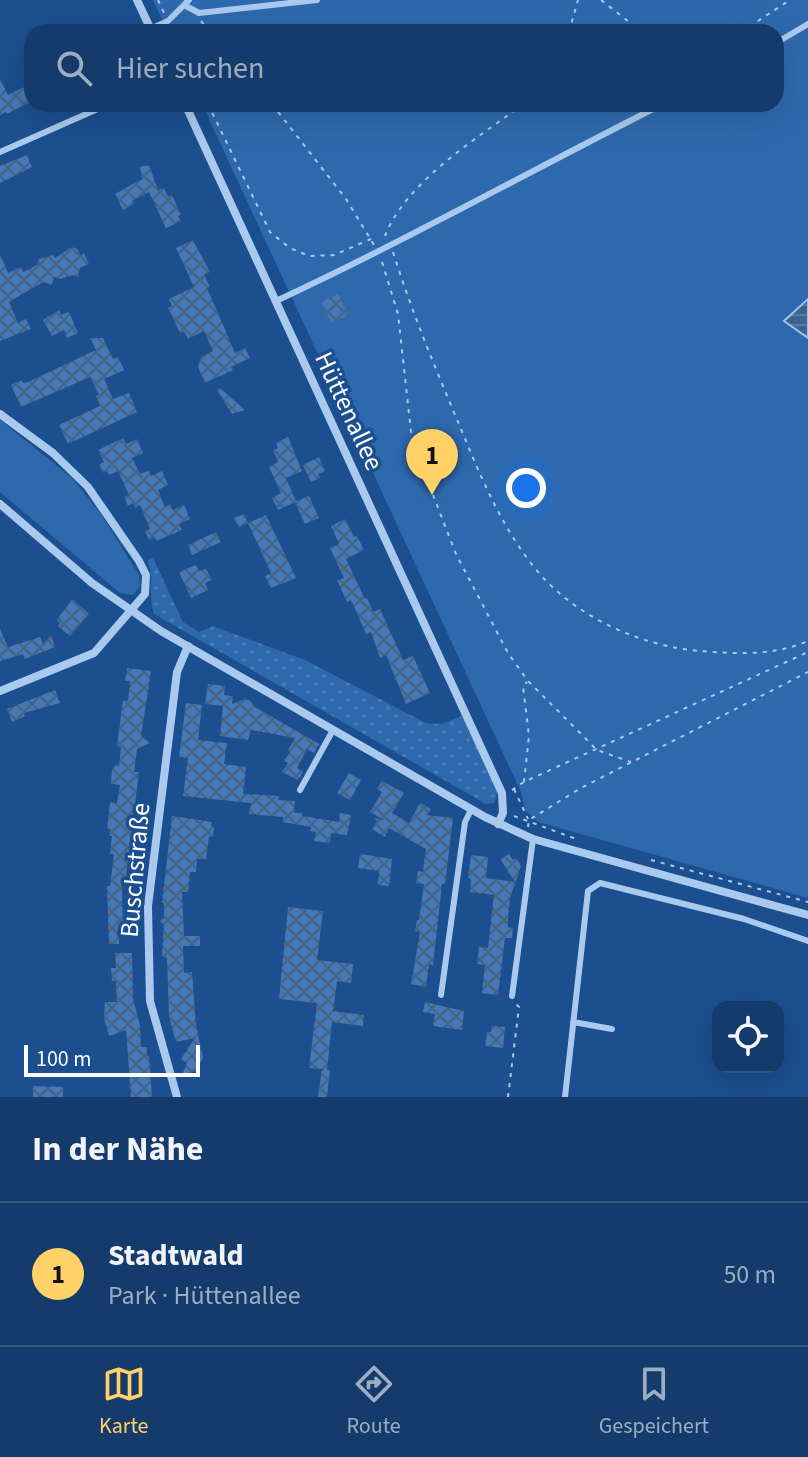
<!DOCTYPE html>
<html lang="de">
<head>
<meta charset="utf-8">
<style>
  :root { --surface:#143b6b; --page:#1d4271; --text:#f1f3f6; --muted:#9dadc1; --line:#33557e; --accent:#ffd166 }
  body { margin:0; font-family:"Source Sans 3",sans-serif; background:var(--page); color:var(--text) }
  .controls { position:absolute; right:24px; bottom:24px; display:grid; overflow:hidden; border-radius:16px; box-shadow:0 8px 32px #0002 }
  .controls button { width:72px; height:72px; display:grid; place-items:center; padding:0; border:0; border-bottom:2px solid var(--line); background:var(--surface); color:var(--text); font:40px sans-serif }
  .scale { position:absolute; left:24px; bottom:20px; width:176px; box-sizing:border-box; padding-left:8px; border:4px solid #fff; border-top:0; font-size:22px; line-height:28px; white-space:nowrap; color:#fff; -webkit-text-stroke:6px #1b4f8f; paint-order:stroke }
  .you { position:absolute; left:526px; top:488px; width:28px; height:28px; margin:-20px; border:6px solid #fff; border-radius:50%; background:#1a73e8; box-shadow:0 0 0 12px #1a73e833 }
  .badge { display:grid; place-items:center; width:52px; height:52px; border-radius:50%; background:var(--accent); color:#111; font-size:26px; font-weight:700 }
  .pin { position:absolute; translate:-50% -66px; filter:drop-shadow(0 2px 4px #0008) }
  .pin::after { content:''; position:absolute; top:42px; width:28px; height:24px; background:inherit; clip-path:polygon(0 0,100% 0,50% 100%) }
  .list { margin:0; padding:0; list-style:none }
  h2 { display:flex; justify-content:space-between; align-items:center; height:104px; margin:0; padding:0 32px; font-size:34px }
  h2 small { font-size:26px; font-weight:400; color:var(--muted) }
  .list li { display:grid; grid-template-columns:52px 1fr auto; gap:24px; align-items:center; box-sizing:border-box; height:144px; padding:0 32px; border-top:2px solid var(--line) }
  .list b { display:block; font-size:30px; white-space:nowrap }
  .list p { margin:0; font-size:26px; white-space:nowrap; color:var(--muted) }
  .list em { font-size:26px; font-style:normal; color:var(--muted) }
  .icon { flex:none; width:44px; height:44px; fill:none; stroke:currentColor; stroke-width:2; stroke-linecap:round; stroke-linejoin:round }
  .map { position:relative; flex:none; width:808px; height:1097px; overflow:hidden }
  .search { position:absolute; background:var(--surface); box-shadow:0 8px 32px #0002; left:24px; right:24px; top:24px; height:88px; display:flex; align-items:center; gap:20px; box-sizing:border-box; padding:0 28px; border-radius:24px; color:var(--muted); font-size:30px }
  .sheet { height:248px; background:var(--surface) }
  nav { display:flex; justify-content:space-around; align-items:center; box-sizing:border-box; height:112px; border-top:2px solid var(--line); background:var(--surface); font-size:22px; color:var(--muted) }
  nav a { display:grid; justify-items:center; gap:4px }
  nav .on { color:var(--accent) }
  .map>svg:first-child { display:block }
</style>
</head>
<body>
<div class="map">
<svg width="808" height="1097" viewBox="0 0 808 1097">
  <defs>
    <pattern id="grass-dots" width="8" height="8" patternUnits="userSpaceOnUse" patternTransform="scale(2)"><rect width="8" height="8" fill="#2e69ad"/><path d="M2 2h.1M6 6h.1" fill="none" stroke="#4d80b9" stroke-width="1.8" stroke-linecap="round"/></pattern>
    <pattern id="water-rules" width="6" height="5" patternUnits="userSpaceOnUse" patternTransform="scale(2)"><rect width="6" height="5" fill="#3c6290"/><path d="M0 2.5h6" fill="none" stroke="#597aa1"/></pattern>
    <pattern id="building-cross-hatch" width="8" height="8" patternUnits="userSpaceOnUse" patternTransform="scale(2)"><rect width="8" height="8" fill="#4478b7"/><path d="M0 0l8 8M0 8l8-8" fill="none" stroke="#486282"/></pattern>
  </defs>
  <rect width="100%" height="100%" fill="#1b4f8f"/>
  <!-- grass -->
  <path fill="url(#grass-dots)" d="M 153,558 L 183,622 L 199,632 L 213,626 L 305,660 L 426,723 L 441,724 L 462,716 L 498,792 L 494,803 L 486,804 L 154,614 C 148,595 154,578 148,560 Z"/>
  <!-- park -->
  <path fill="#2e69ad" d="M 153,0 L 808,0 L 808,898 L 538,822 L 525,810 L 521,792 L 202,104 L 776,104 L 776,32 L 168,32 Z
    M 0,420 L 72,478 L 101,514 L 139,575 L 140,586 L 133,595 L 120,593 L 0,492 Z"/>
  <!-- water -->
  <path fill="url(#water-rules)" stroke="#9cc4f0" stroke-width="2" d="M 808,299 L 808,338 L 784,321 Z"/>
  <!-- building -->
  <path fill="url(#building-cross-hatch)" d="M 0,79 L 8,95 L 32,83 L 32,101 L 7,114 L 6,112 L 0,115 Z
    M 27,155 L 32,167 L 0,183 L 0,166 Z
    M 149,165 L 158,190 L 164,188 L 168,197 L 172,195 L 181,215 L 178,216 L 181,221 L 166,228 L 149,192 L 132,201 L 134,204 L 123,210 L 115,194 L 142,179 L 140,167 Z
    M 193,240 L 210,272 L 204,275 L 210,287 L 207,288 L 235,353 L 245,348 L 250,358 L 231,367 L 233,370 L 205,383 L 198,367 L 201,357 L 213,351 L 204,331 L 188,339 L 184,331 L 180,333 L 168,308 L 172,306 L 169,299 L 194,287 L 176,248 Z
    M 72,247 L 77,249 L 80,255 L 84,253 L 89,264 L 80,268 L 78,277 L 73,275 L 60,279 L 54,277 L 52,285 L 43,282 L 9,302 L 18,323 L 26,319 L 31,329 L 0,341 L 0,254 L 8,273 L 21,267 L 23,272 L 37,265 L 39,259 L 53,255 L 55,258 Z
    M 338,294 L 348,315 L 331,323 L 321,302 Z
    M 59,310 L 61,315 L 69,312 L 78,333 L 67,338 L 64,330 L 52,336 L 43,320 Z
    M 90,338 L 103,338 L 113,359 L 118,357 L 124,370 L 104,379 L 113,399 L 129,393 L 137,412 L 68,444 L 59,425 L 100,406 L 96,396 L 99,395 L 90,377 L 21,407 L 11,385 L 21,380 L 23,383 L 28,382 L 96,350 Z
    M 220,388 L 245,410 L 232,414 L 217,390 Z
    M 288,437 L 302,471 L 286,478 L 296,501 L 309,496 L 319,518 L 305,524 L 295,502 L 278,510 L 272,498 L 281,493 L 269,467 L 278,462 L 273,450 L 278,448 L 276,443 Z
    M 123,438 L 126,444 L 137,439 L 143,453 L 132,458 L 140,474 L 149,471 L 151,476 L 162,471 L 168,485 L 158,490 L 165,507 L 170,504 L 173,510 L 184,505 L 190,519 L 179,524 L 182,530 L 156,541 L 154,537 L 149,540 L 145,531 L 150,529 L 140,505 L 135,508 L 133,503 L 128,506 L 124,497 L 129,495 L 118,471 L 109,475 L 107,471 L 103,473 L 99,465 L 104,462 L 98,450 Z
    M 319,457 L 325,471 L 318,474 L 320,478 L 311,482 L 303,465 Z
    M 244,514 L 248,523 L 266,515 L 296,578 L 271,588 L 265,576 L 271,573 L 248,523 L 239,527 L 234,518 Z
    M 345,519 L 354,537 L 357,536 L 364,550 L 346,559 L 365,599 L 367,598 L 373,612 L 380,609 L 403,660 L 413,656 L 430,693 L 406,704 L 386,655 L 380,658 L 371,632 L 366,634 L 351,600 L 347,602 L 337,580 L 344,578 L 330,548 L 339,544 L 331,526 Z
    M 216,532 L 221,542 L 192,555 L 188,545 Z
    M 196,565 L 199,571 L 206,569 L 212,580 L 205,583 L 208,590 L 191,598 L 179,572 Z
    M 72,599 L 89,614 L 70,636 L 58,626 L 60,623 L 57,620 Z
    M 0,629 L 8,647 L 40,637 L 43,644 L 51,635 L 55,647 L 25,659 L 23,654 L 0,661 Z
    M 127,668 L 151,671 L 141,736 L 150,743 L 137,749 L 134,772 L 139,772 L 125,884 L 122,884 L 123,928 L 119,928 L 119,944 L 109,944 L 107,886 L 110,886 L 114,854 L 110,854 L 112,836 L 109,836 L 110,829 L 107,829 L 110,802 L 117,803 L 120,785 L 111,784 L 112,770 L 115,765 L 119,766 L 121,747 L 117,746 L 119,731 L 123,700 L 128,701 L 130,681 L 125,681 Z
    M 208,684 L 225,686 L 224,695 L 233,696 L 232,704 L 245,699 L 250,701 L 255,707 L 319,744 L 314,753 L 307,749 L 297,768 L 303,772 L 298,780 L 282,772 L 288,763 L 284,761 L 290,752 L 288,750 L 295,738 L 251,730 L 248,740 L 220,736 L 223,706 L 205,704 Z
    M 55,690 L 60,703 L 24,713 L 25,716 L 12,722 L 7,709 Z
    M 186,703 L 202,705 L 198,740 L 227,743 L 224,764 L 246,767 L 243,794 L 279,796 L 278,800 L 295,801 L 294,813 L 303,813 L 302,816 L 339,822 L 340,813 L 351,815 L 347,835 L 331,833 L 330,843 L 314,841 L 316,832 L 310,831 L 311,827 L 283,822 L 283,817 L 249,814 L 251,803 L 183,796 L 188,758 L 179,757 Z
    M 349,773 L 361,780 L 350,800 L 337,793 Z
    M 382,781 L 404,793 L 392,813 L 409,823 L 420,803 L 431,809 L 427,815 L 453,818 L 445,884 L 442,884 L 433,965 L 429,964 L 426,987 L 411,984 L 420,932 L 415,931 L 417,920 L 419,920 L 424,884 L 416,883 L 418,871 L 423,872 L 424,863 L 427,864 L 424,862 L 426,849 L 389,828 L 385,837 L 372,829 L 377,821 L 374,818 L 384,820 L 370,812 L 382,792 L 377,789 Z
    M 172,816 L 212,822 L 211,826 L 214,827 L 213,837 L 209,836 L 206,859 L 197,859 L 196,872 L 190,872 L 188,892 L 182,892 L 184,936 L 200,936 L 200,946 L 183,946 L 184,973 L 192,972 L 196,1025 L 203,1058 L 196,1071 L 182,1075 L 187,1063 L 181,1059 L 195,1038 L 176,1042 L 169,1016 L 167,958 L 162,956 L 164,925 L 160,921 L 164,918 L 164,903 L 162,903 Z
    M 360,854 L 392,859 L 389,886 L 378,885 L 379,871 L 358,868 Z
    M 509,854 L 513,860 L 516,858 L 521,866 L 510,898 L 508,919 L 508,927 L 513,928 L 512,938 L 505,938 L 498,995 L 482,993 L 485,965 L 477,964 L 479,947 L 488,948 L 494,895 L 470,892 L 471,879 L 468,878 L 471,855 L 488,857 L 486,878 L 515,882 L 500,859 Z
    M 288,907 L 323,911 L 317,960 L 353,964 L 351,983 L 337,981 L 333,1011 L 364,1015 L 363,1026 L 332,1022 L 327,1070 L 324,1069 L 330,1070 L 327,1097 L 318,1097 L 322,1069 L 309,1068 L 317,1003 L 279,999 Z
    M 115,953 L 132,953 L 133,999 L 140,1025 L 141,1047 L 147,1047 L 147,1057 L 149,1056 L 152,1097 L 131,1097 L 126,1030 L 109,1036 L 104,1017 L 105,1002 L 117,1002 L 116,981 L 112,981 L 111,968 L 116,968 Z
    M 425,1002 L 464,1011 L 462,1030 L 433,1026 L 435,1014 L 423,1012 Z
    M 492,1026 L 505,1027 L 503,1048 L 485,1046 L 487,1032 L 491,1032 Z
    M 33,1086 L 63,1087 L 63,1097 L 33,1097 Z"/>
  <g fill="none" stroke-linecap="round" stroke-linejoin="round">
    <!-- path -->
    <path stroke="#a9c9ee" stroke-width="2" stroke-dasharray="4 6" stroke-linecap="butt" d="M 158,0 L 164,13
      M 601,0 L 642,32
      M 201,21 L 210,32
      M 569,32 L 578,0
      M 741,32 L 790,0
      M 208,104 L 270,232 L 290,248 L 309,256 L 334,255 L 371,239
      M 272,104 L 346,199 L 374,245
      M 385,236 C 405,183 478,137 524,104
      M 393,252 C 411,309 433,363 456,417 C 478,470 501,529 539,573 C 578,618 641,646 700,651 C 736,654 774,656 808,641
      M 382,262 L 398,314 L 412,441 L 456,554 L 508,653 L 528,681 L 597,750 L 631,762
      M 524,782 L 529,736 L 523,686 L 527,682
      M 514,789 L 528,819
      M 512,790 L 524,782 L 808,652
      M 514,816 L 579,840
      M 528,827 L 529,820 L 581,788 L 808,672
      M 651,860 L 808,902
      M 508,1097 L 519,1007 L 516,1004"/>
    <!-- service -->
    <path stroke="#a9c9ee" stroke-width="6" d="M 186,6 L 199,13 L 317,0
      M 150,29 L 168,21 L 189,0
      M 776,43 L 808,24
      M 0,152 L 109,104
      M 276,301 C 407,240 534,169 663,104
      M 300,790 L 333,730
      M 441,995 L 465,822 L 471,810
      M 512,996 L 533,839
      M 573,1022 L 612,1029
      M 565,1097 L 588,891 L 600,883 L 744,919 L 808,941"/>
    <!-- minor -->
    <path stroke="#a9c9ee" stroke-width="8" d="M 137,0 L 152,32
      M 185,104 L 502,793 L 503,813 L 498,824
      M 0,414 L 53,453 L 88,487 L 139,561 L 146,575 L 145,594 L 94,653 L 0,691
      M 0,504 L 92,583 L 161,631 L 485,817 L 533,839 L 808,915
      M 177,1097 L 150,1001 L 148,906 L 177,672 L 188,646"/>
  </g>
  <g text-anchor="middle" dominant-baseline="central" stroke-width="7" stroke-linejoin="round" paint-order="stroke">
    <!-- street labels -->
    <g font-size="26" fill="#fff" stroke="#1b4f8f">
      <text transform="translate(349 411) rotate(65)">Hüttenallee</text>
      <text transform="translate(135 870) rotate(-85)">Buschstraße</text>
    </g>
  </g>
</svg>
<div class="controls">
<button><svg class="icon" aria-label="locate" viewBox="0 0 24 24"><circle cx="12" cy="12" r="6"/><path d="M12 2v4M12 18v4M2 12h4M18 12h4"/></svg></button>
</div>
<div class="scale">100 m</div>
<div class="you"></div>
<div class="pin badge" style="left:432px;top:495px">1</div>
<div class="search"><svg class="icon" aria-label="search" viewBox="0 0 24 24"><circle cx="10" cy="10" r="6"/><path d="M15 15l6 6"/></svg>Hier suchen</div>
</div>
<section class="sheet">
<h2>In der Nähe<small></small></h2>
<ul class="list">
<li><span class="badge">1</span><div><b>Stadtwald</b><p>Park · Hüttenallee</p></div><em>50 m</em></li>
</ul>
</section>
<nav>
<a class="on"><svg class="icon" aria-label="map" viewBox="0 0 24 24"><path d="M3 6l6-2 6 2 6-2v14l-6 2-6-2-6 2zM9 4v14M15 6v14"/></svg>Karte</a>
<a><svg class="icon" aria-label="directions" viewBox="0 0 24 24"><path d="M12 3l9 9-9 9-9-9zM9 14v-3h6M13 9l2 2-2 2"/></svg>Route</a>
<a><svg class="icon" aria-label="saved" viewBox="0 0 24 24"><path d="M7 4h10v16l-5-4-5 4z"/></svg>Gespeichert</a>
</nav>
</body>
</html>
